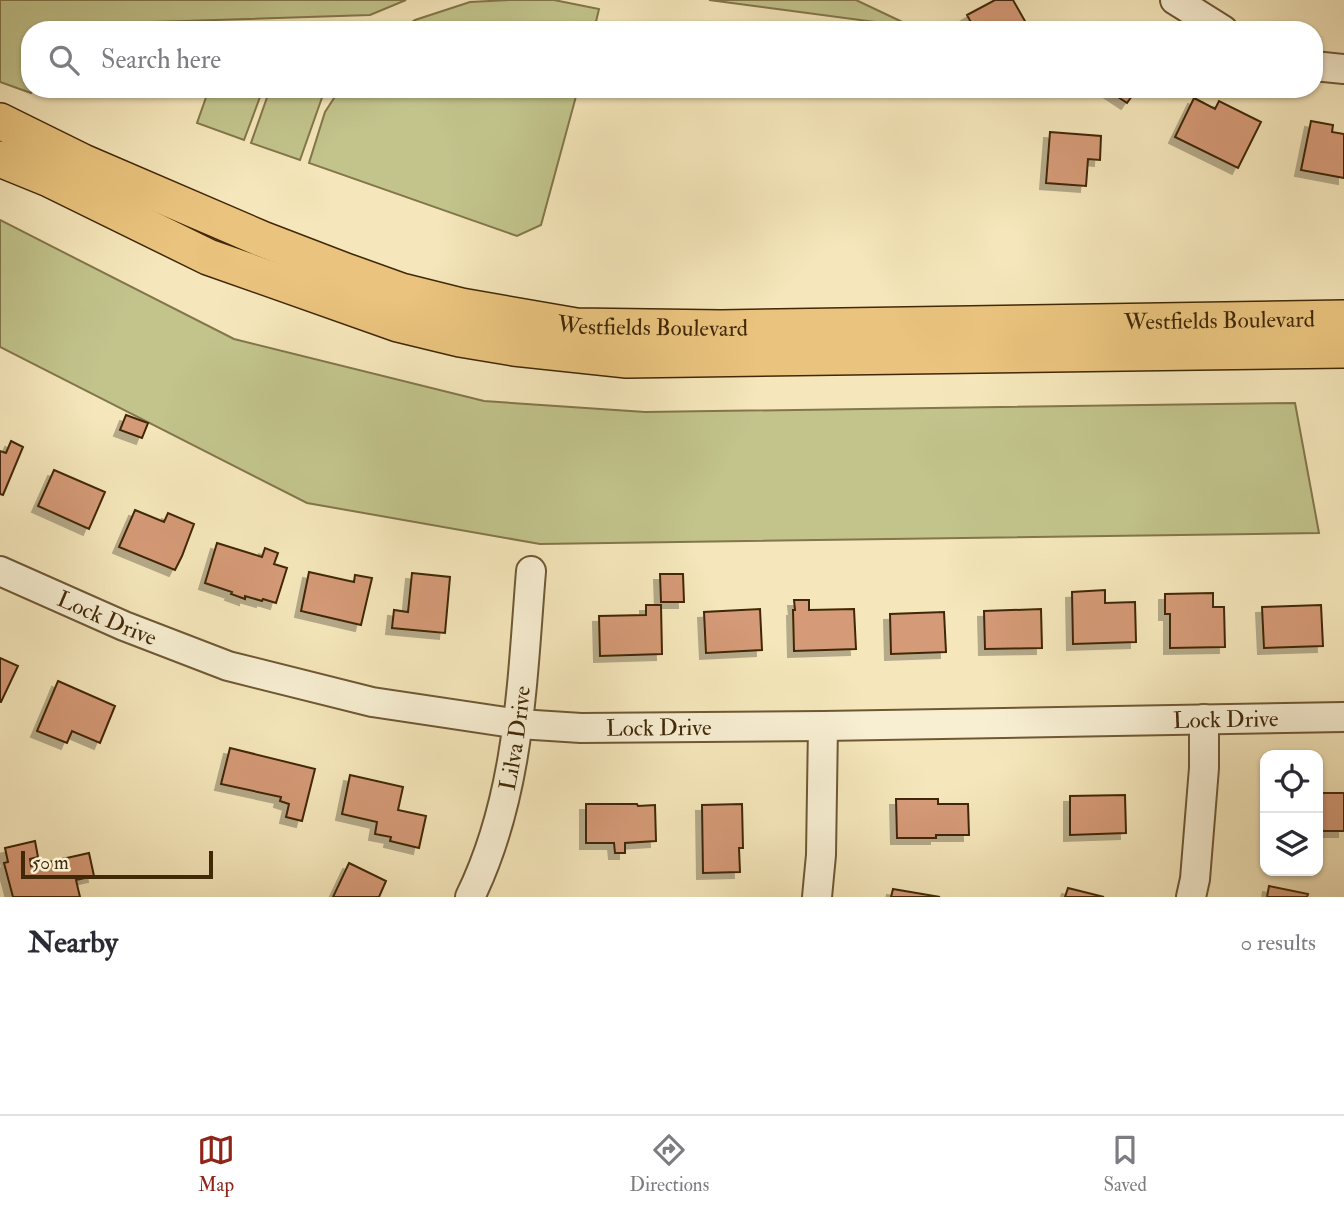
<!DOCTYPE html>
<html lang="en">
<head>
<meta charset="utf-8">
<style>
  :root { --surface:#fff; --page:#f2f2f3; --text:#2b2b33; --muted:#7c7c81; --line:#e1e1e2; --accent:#8f2418 }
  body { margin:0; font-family:"IM FELL Double Pica",serif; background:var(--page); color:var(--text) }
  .controls { position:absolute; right:21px; bottom:21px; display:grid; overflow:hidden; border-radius:14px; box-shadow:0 2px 5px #0004 }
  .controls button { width:63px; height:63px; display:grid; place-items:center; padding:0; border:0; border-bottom:2px solid var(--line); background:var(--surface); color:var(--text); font:35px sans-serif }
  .scale { position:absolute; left:21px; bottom:18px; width:192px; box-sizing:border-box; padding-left:7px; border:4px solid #412807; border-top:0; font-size:19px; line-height:24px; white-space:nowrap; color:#412807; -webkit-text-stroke:5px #f8efd3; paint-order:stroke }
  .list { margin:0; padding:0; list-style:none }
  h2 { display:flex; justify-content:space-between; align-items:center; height:91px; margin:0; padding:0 28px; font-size:30px }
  h2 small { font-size:23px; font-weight:400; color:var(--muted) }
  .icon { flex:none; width:38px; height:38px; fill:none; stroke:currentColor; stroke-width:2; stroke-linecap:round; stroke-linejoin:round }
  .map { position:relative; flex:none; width:1344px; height:897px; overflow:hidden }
  .search { position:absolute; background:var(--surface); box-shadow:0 2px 5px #0004; left:21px; right:21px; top:21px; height:77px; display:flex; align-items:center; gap:18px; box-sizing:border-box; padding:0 24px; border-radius:28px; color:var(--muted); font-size:26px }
  .sheet { height:217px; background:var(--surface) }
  nav { display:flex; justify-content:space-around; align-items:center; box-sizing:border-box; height:98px; border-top:2px solid var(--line); background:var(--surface); font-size:19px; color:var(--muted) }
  nav a { display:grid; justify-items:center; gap:4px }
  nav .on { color:var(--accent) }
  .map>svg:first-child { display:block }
</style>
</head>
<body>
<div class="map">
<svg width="1344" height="897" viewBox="0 0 1344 897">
  <defs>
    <filter id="shadow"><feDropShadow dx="-6" dy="6" stdDeviation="0" flood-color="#0004"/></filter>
  </defs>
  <rect width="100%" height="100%" fill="#f5e7bb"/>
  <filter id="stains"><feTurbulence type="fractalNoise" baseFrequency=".00286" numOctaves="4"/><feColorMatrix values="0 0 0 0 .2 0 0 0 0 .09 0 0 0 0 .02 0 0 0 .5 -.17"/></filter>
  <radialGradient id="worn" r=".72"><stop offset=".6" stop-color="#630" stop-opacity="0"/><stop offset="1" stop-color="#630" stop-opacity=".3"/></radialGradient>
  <!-- green -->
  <path fill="#c2c48c" stroke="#82764a" stroke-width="2" d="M 0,0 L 406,0 L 370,15 L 119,23 L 110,30 L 30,30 L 30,89 L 35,89 L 31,93 L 0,82 Z
    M 509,0 L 554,0 L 599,9 L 594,30 L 401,30 L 415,20 L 470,2 Z
    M 709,0 L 856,0 L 913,27 Z
    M 209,89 L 263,89 L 244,140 L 197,123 Z
    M 270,89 L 325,89 L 300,160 L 251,143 Z
    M 340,89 L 578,89 L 541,225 L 517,236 L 309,163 L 325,112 Z
    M 0,220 L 234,339 L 484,401 L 645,412 L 1295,403 L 1319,533 L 540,544 L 307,503 L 0,347 Z"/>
  <!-- building -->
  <path fill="#d59a77" stroke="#412807" stroke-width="2" filter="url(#shadow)" d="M 995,0 L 1013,0 L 1030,30 L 975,30 L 967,15 Z
    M 1106,89 L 1137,89 L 1127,103 Z
    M 1194,98 L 1215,109 L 1219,101 L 1261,122 L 1238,168 L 1175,137 Z
    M 1311,121 L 1333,125 L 1332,132 L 1344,134 L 1344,178 L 1301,170 Z
    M 1050,132 L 1101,136 L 1100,160 L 1088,159 L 1086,186 L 1046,183 Z
    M 126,415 L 148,423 L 142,438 L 120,430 Z
    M 11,441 L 23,447 L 3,495 L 0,494 L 0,451 L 6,453 Z
    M 54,470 L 105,492 L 89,529 L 38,506 Z
    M 135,510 L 164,522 L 168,513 L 194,524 L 182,556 L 175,570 L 119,547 Z
    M 217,543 L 262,557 L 265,548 L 278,553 L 274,564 L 287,568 L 276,603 L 263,599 L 262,601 L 245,596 L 245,599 L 231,594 L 232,592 L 205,583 Z
    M 309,572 L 354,582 L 355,575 L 372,578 L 361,625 L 301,611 Z
    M 412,573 L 450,577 L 445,633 L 392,628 L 394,610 L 408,612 Z
    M 660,574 L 683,574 L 684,602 L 661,602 Z
    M 1105,590 L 1105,603 L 1135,602 L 1136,642 L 1073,644 L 1072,592 Z
    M 1213,593 L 1213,607 L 1224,607 L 1225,647 L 1170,648 L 1170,614 L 1165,614 L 1165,594 Z
    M 794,600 L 809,600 L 809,610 L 854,609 L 856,649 L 794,651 L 793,610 L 795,610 Z
    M 646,605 L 661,605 L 662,654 L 600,656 L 599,616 L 646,615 Z
    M 1321,605 L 1323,646 L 1264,648 L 1262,607 Z
    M 760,609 L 762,650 L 706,653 L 704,612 Z
    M 1041,609 L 1042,648 L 985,649 L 984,611 Z
    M 944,612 L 946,652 L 891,654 L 890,614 Z
    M 0,658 L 18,666 L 1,702 L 0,702 Z
    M 58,681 L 115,706 L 100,743 L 72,731 L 67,743 L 37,731 Z
    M 230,748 L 315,769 L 302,821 L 286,817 L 289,804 L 280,801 L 281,797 L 221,784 Z
    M 350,775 L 403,787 L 398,810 L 426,816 L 419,848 L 390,841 L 391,837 L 375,834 L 377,822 L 342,814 Z
    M 1318,793 L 1344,793 L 1344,831 L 1318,831 Z
    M 1125,795 L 1126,833 L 1070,835 L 1070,796 Z
    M 896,799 L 938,799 L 938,804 L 968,804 L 969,835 L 936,835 L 936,838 L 897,838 Z
    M 586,804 L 637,804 L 638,806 L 655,805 L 656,841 L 625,843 L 625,853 L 615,853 L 614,843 L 586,843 Z
    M 742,804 L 743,848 L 739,848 L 740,872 L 703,873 L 702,805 Z
    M 35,841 L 38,857 L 30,859 L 31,866 L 89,853 L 94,876 L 76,880 L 80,897 L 13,897 L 4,863 L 8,862 L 5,848 Z
    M 349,863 L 386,881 L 379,897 L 333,897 Z
    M 1269,886 L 1308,894 L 1307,897 L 1267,897 Z
    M 1068,888 L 1104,897 L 1065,897 Z
    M 893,889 L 940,897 L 891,897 Z"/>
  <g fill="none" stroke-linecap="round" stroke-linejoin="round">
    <!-- minor casing -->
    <g stroke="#6e5834" stroke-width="32">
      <g id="minor">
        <path d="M 1175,0 L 1223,30"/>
        <path d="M 1314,66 L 1344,69"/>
        <path id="s1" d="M 0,571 L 124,626 L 228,666 L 372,702 L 519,724 L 581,728 L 823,726 L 1344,717"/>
        <path id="s2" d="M 470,897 C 520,795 522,681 531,571"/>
        <path d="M 817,897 L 821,855 L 823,726"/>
        <path d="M 1191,897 L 1195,879 L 1204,768 L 1204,719"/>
      </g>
    </g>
    <!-- major casing -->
    <g stroke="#412807" stroke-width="38">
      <g id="major">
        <path id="s3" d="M 0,121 L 83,162 L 262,239 L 348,272 L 401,291 L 461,306 L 576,326 L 721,328 L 1344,318"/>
        <path d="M 0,159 L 49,179 L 208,257 L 398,324 L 460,339 L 514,348 L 627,360 L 1344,350"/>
      </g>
    </g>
    <!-- minor -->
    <use href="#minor" stroke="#f8efd3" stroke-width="28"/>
    <!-- major -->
    <use href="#major" stroke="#eac47e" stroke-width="35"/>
  </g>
  <g text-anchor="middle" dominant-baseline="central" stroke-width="6" stroke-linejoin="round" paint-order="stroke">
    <!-- street labels -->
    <g font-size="23" fill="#412807" stroke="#f8efd3">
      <text stroke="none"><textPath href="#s3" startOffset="1258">Westfields Boulevard</textPath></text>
      <text stroke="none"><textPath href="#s3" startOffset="691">Westfields Boulevard</textPath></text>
      <text stroke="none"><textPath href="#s1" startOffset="117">Lock Drive</textPath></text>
      <text stroke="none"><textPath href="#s1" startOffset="1251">Lock Drive</textPath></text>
      <text stroke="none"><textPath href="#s1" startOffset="684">Lock Drive</textPath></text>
      <text stroke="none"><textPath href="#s2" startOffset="166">Lilva Drive</textPath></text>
    </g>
  </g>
  <rect width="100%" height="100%" filter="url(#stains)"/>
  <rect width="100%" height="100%" fill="url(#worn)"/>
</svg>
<div class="controls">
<button><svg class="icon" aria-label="locate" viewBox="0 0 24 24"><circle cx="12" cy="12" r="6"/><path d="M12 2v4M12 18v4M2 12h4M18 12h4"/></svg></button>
<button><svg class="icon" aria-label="layers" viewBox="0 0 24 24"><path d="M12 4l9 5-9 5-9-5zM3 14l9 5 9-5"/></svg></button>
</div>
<div class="scale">50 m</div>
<div class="search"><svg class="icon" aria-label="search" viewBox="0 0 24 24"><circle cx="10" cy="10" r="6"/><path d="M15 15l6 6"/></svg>Search here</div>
</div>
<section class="sheet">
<h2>Nearby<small>0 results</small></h2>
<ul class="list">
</ul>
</section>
<nav>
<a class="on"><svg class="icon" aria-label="map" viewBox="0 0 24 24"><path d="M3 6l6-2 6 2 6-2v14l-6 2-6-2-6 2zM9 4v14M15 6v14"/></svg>Map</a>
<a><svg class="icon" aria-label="directions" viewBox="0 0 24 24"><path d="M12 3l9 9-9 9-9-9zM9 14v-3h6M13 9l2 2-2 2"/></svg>Directions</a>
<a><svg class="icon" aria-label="saved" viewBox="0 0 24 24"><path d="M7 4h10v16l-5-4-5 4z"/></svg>Saved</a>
</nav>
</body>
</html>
